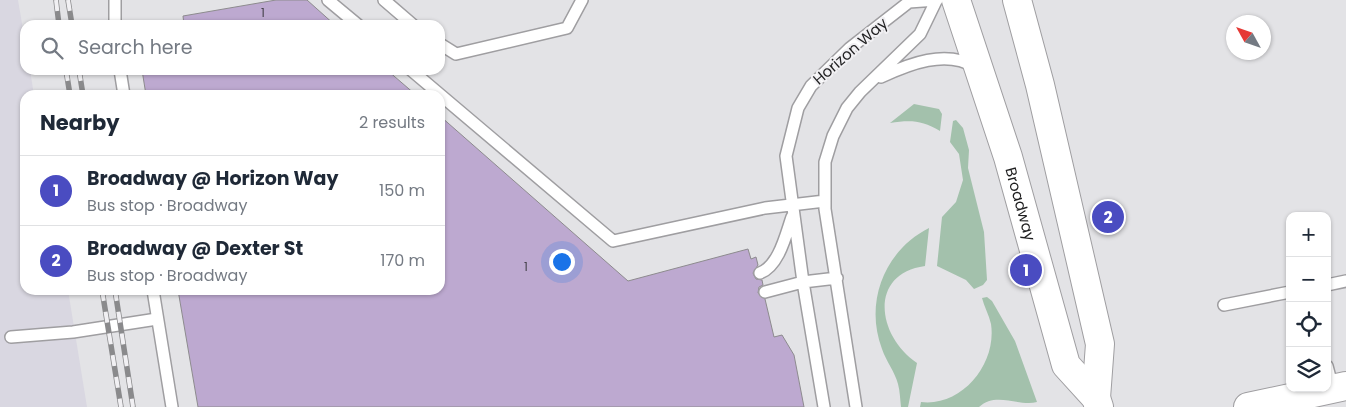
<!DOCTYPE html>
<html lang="en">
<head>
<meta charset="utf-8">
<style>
  :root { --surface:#fff; --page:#f6f6f7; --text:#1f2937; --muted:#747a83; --line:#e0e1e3; --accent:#4a4cc1 }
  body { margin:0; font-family:Poppins,sans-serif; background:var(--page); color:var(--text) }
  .controls { position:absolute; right:15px; bottom:15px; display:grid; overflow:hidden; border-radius:10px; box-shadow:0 1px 4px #0004 }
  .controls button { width:45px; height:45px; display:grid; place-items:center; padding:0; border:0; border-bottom:1px solid var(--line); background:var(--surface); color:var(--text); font:25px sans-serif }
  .compass { position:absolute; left:1226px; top:15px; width:45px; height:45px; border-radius:50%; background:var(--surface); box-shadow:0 1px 4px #0004; rotate:310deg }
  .you { position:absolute; left:561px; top:261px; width:18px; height:18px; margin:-12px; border:4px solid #fff; border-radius:50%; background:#1a73e8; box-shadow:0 0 0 8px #1a73e833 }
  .badge { display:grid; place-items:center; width:32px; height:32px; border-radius:50%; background:var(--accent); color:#fff; font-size:16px; font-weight:700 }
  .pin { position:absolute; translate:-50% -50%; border:2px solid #fff; box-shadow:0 1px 5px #0006 }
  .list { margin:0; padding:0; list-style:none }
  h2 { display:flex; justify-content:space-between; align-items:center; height:65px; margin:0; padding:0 20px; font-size:21px }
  h2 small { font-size:16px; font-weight:400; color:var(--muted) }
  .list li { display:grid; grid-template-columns:32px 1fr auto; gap:15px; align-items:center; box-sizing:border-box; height:70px; padding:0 20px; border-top:1px solid var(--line) }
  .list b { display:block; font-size:19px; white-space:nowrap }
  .list p { margin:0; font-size:16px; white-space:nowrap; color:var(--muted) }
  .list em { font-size:16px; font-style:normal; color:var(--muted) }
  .icon { flex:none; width:28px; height:28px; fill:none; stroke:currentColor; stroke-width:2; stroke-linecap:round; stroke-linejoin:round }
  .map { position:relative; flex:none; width:1346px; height:407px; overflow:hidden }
  .search { position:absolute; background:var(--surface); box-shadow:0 1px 4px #0004; left:20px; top:20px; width:425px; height:55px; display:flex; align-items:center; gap:12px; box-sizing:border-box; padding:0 18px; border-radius:15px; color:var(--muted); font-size:19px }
  .panel { position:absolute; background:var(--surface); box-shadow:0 1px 4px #0004; left:20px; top:90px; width:425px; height:205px; border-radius:15px }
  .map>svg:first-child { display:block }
</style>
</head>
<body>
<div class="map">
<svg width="1346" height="407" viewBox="0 0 1346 407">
  <rect width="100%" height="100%" fill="#e3e3e6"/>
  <!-- built -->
  <path fill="#d9d7e1" d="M 0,0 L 18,0 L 25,41 L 25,70 L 30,70 L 34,95 L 25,95 L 25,290 L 68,290 L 87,407 L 0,407 Z"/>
  <!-- green -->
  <path fill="#a3c1ac" d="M 914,104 L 939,109 L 942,114 L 940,131 C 922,120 910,120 890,123 Z
    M 956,120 L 963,128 L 969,150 L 968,168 L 984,232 L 987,280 L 983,285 L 974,289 L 966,280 L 937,266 L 942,217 L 956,202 L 963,180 L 959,154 L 950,142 L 953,121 Z
    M 929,228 L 925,266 C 868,274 877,336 917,363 L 908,407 L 901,407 C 900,399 900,391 898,384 C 895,372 886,361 882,349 C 864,302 885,250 929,228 Z
    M 987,297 L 992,301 L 1015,341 L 1037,402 C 1019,407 996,391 979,407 L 920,407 L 921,402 C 962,407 997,364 991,324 C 989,315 984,306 982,298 Z"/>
  <!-- building -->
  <path fill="#bda9d0" stroke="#8d8b8e" d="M 276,0 L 307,0 L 335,25 L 184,25 L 183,16 Z
    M 142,70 L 387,70 L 416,95 L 146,95 Z
    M 440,116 L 628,281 L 748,249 L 751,259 L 756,257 L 758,265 L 753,273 L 756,279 L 762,280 L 763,285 L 759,287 L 758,293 L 765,299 L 774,337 L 782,335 L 794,355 L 804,407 L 198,407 L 178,290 L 440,290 Z"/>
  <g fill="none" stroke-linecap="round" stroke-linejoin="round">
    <!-- service casing -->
    <g stroke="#9f9ea1" stroke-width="14">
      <path id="service" d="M 115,0 L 115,25
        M 328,0 L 358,25
        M 384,0 L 413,25
        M 440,44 L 456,54 L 567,28 L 582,0
        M 120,70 L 124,95
        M 411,70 L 613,241 L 765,208 L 825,201
        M 881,77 C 909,64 946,49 975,67
        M 760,273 C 779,266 786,234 792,217
        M 1327,285 L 1346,281
        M 153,290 L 172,407
        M 765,292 L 803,282 L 837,278
        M 1224,305 L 1290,292
        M 11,337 L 73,332 L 157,319
        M 1327,366 L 1333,389
        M 824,407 L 803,282 L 786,156 L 798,108 L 811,86 L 850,48 L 909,2 L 937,0
        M 856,407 L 825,209 L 825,162 L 833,136 L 847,108 L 860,92 L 920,34 L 936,1"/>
    </g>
    <!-- tertiary casing -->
    <g stroke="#9f9ea1" stroke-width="30">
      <path id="tertiary" d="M 1248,407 L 1346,386"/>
    </g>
    <!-- primary casing -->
    <g stroke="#9f9ea1" stroke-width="30">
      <g id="primary">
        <path id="s1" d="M 956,0 L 1008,157 L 1066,365 L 1096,398 L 1099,407"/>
        <path d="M 1017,0 L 1040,85 L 1100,344 L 1096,398"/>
      </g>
    </g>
    <!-- service -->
    <use href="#service" stroke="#fff" stroke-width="11"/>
    <!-- tertiary -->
    <use href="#tertiary" stroke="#fff" stroke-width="28"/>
    <!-- primary -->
    <use href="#primary" stroke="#fff" stroke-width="28"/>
    <!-- rail casing -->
    <g stroke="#8a8a8c" stroke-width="5.5">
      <path id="rail" d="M 56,0 L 59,25
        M 68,0 L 72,25
        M 66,70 L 70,95
        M 79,70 L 83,95
        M 102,290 L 121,407
        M 115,290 L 133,407"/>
    </g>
    <!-- rail -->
    <use href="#rail" stroke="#f1f0f3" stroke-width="4" stroke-dasharray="11" stroke-linecap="butt"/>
  </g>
  <g text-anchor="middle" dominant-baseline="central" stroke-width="4" stroke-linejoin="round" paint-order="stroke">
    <!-- number labels -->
    <g font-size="12" fill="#46424c">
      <text x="263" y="12">1</text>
      <text x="526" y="266">1</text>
    </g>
    <!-- street labels -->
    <g font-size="15" fill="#1f1f20" stroke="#f1f0f3">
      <text transform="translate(850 51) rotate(-41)">Horizon Way</text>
      <text stroke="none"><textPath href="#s1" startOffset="214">Broadway</textPath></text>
    </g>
  </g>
</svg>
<div class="controls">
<button>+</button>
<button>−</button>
<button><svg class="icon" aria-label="locate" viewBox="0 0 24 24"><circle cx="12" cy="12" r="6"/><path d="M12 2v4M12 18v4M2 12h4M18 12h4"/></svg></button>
<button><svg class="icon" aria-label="layers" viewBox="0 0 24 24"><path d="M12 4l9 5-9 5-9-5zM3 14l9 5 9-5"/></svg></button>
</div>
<svg class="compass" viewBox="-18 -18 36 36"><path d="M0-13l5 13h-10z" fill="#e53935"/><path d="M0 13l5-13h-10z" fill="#747a83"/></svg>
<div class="you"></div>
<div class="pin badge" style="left:1026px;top:270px">1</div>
<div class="pin badge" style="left:1108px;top:217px">2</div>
<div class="search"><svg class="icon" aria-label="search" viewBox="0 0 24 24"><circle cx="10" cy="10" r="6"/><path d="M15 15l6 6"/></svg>Search here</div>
<section class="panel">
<h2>Nearby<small>2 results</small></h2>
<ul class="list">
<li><span class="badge">1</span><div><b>Broadway @ Horizon Way</b><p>Bus stop · Broadway</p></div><em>150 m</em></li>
<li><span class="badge">2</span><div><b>Broadway @ Dexter St</b><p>Bus stop · Broadway</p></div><em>170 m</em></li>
</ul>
</section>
</div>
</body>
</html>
